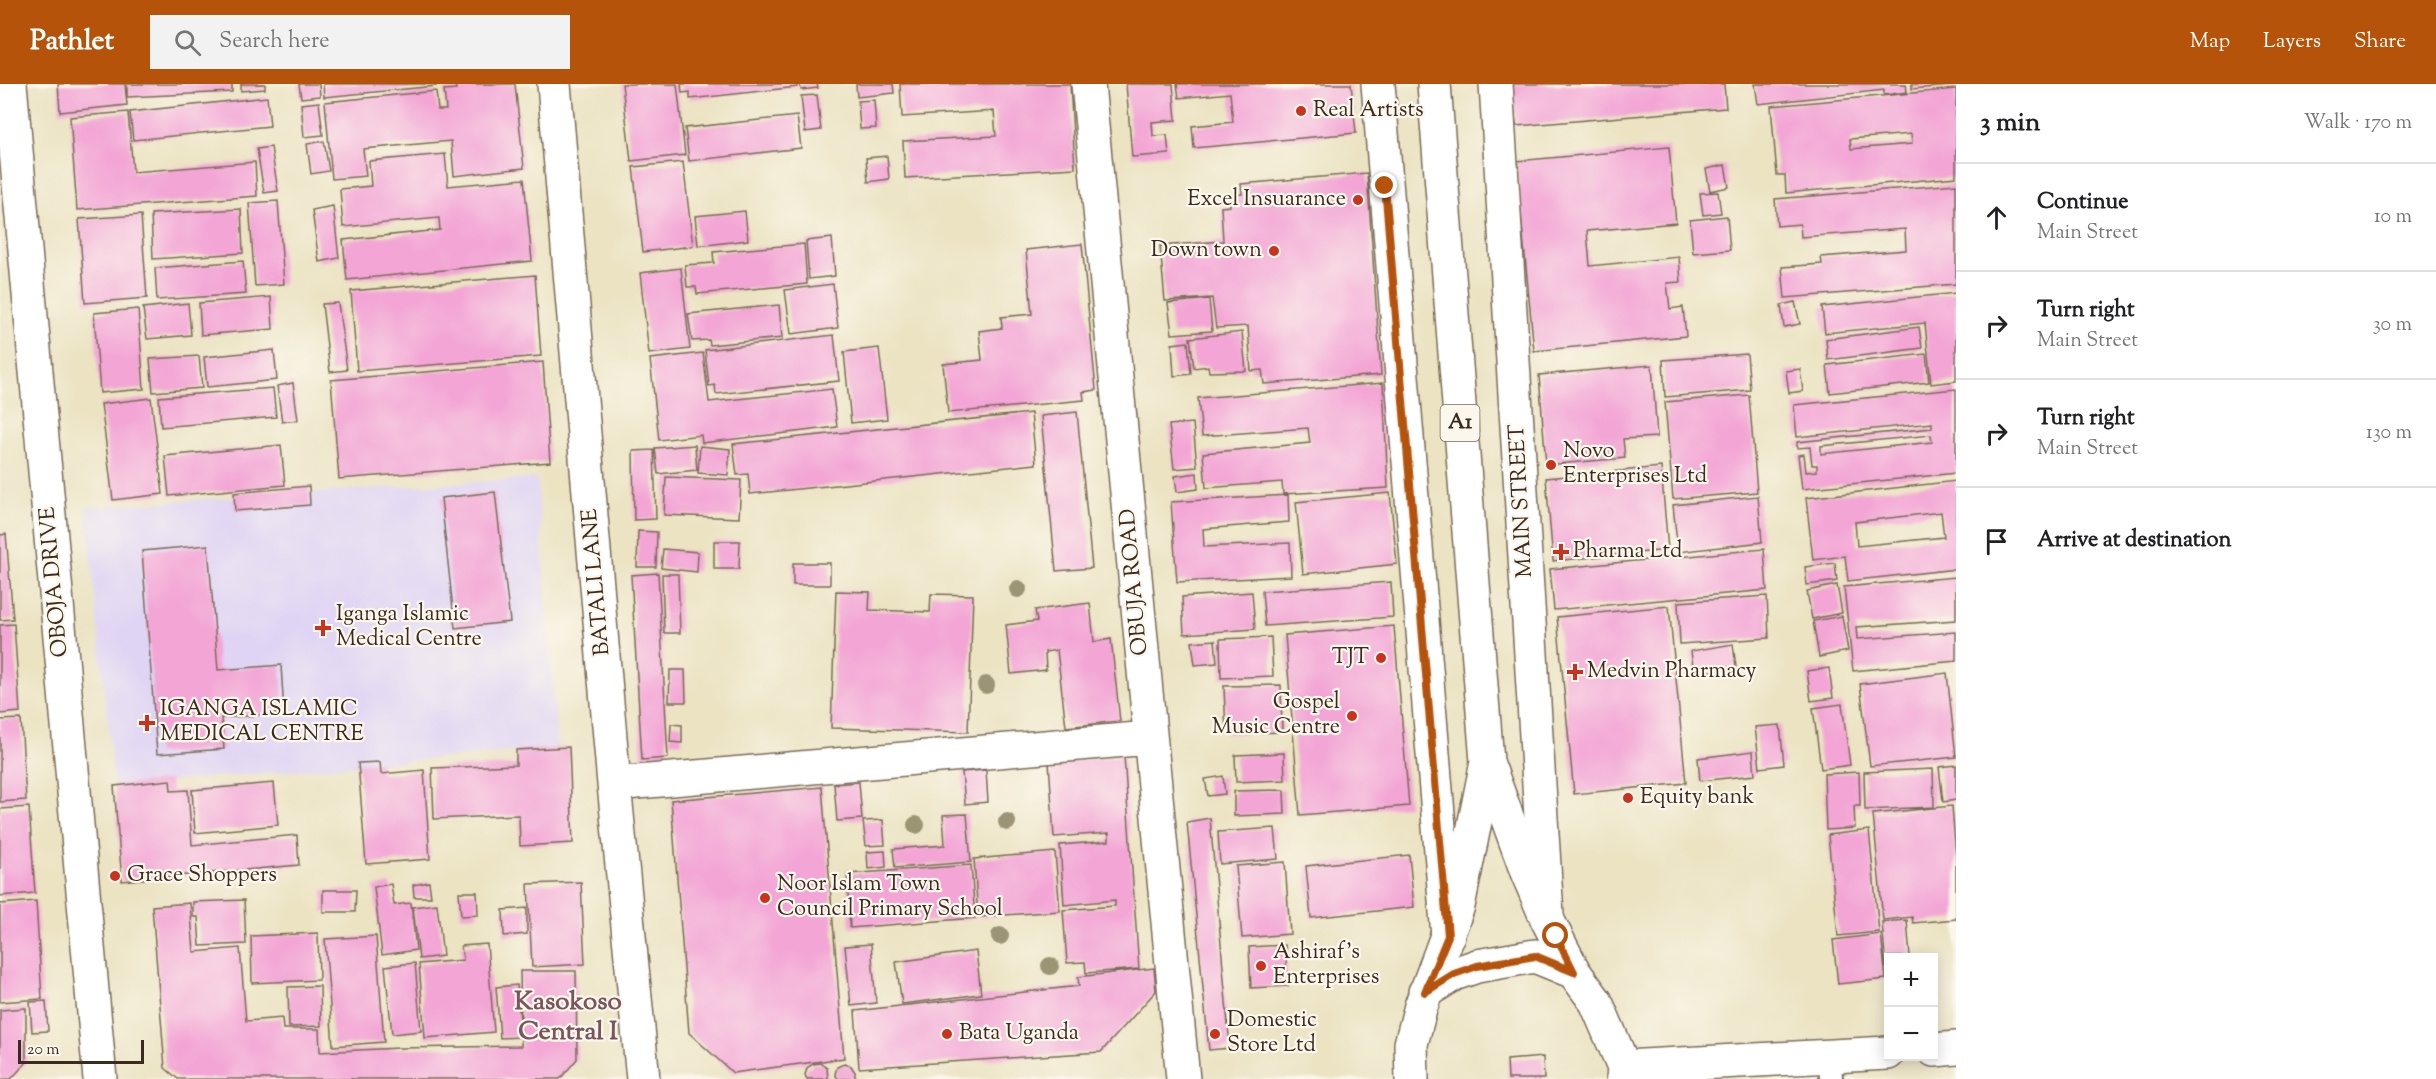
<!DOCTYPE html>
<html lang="en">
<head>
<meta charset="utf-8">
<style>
  :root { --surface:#fff; --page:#f2f2f2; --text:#202124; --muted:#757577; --line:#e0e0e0; --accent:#b45309 }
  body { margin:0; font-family:"Sorts Mill Goudy",serif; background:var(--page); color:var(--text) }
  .controls { position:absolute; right:18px; bottom:18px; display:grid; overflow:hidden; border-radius:0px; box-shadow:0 3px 15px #0003 }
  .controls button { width:54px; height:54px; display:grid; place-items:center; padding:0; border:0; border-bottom:2px solid var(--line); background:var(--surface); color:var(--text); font:30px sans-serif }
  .scale { position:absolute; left:18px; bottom:15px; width:126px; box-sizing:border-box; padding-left:6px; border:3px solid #3b2a1e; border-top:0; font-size:16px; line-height:21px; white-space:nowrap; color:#3b2a1e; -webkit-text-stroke:4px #fbf7ec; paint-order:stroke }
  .stop { position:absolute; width:18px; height:18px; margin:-14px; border:4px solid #b45309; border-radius:50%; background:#fff }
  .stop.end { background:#b45309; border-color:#fff; box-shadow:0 2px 6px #0008 }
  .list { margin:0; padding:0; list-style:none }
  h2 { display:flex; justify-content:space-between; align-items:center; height:78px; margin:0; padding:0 24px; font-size:26px }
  h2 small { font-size:20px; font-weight:400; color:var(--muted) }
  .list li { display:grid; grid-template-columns:39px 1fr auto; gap:18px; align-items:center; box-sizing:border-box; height:108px; padding:0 24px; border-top:2px solid var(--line) }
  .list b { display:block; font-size:22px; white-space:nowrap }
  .list p { margin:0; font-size:20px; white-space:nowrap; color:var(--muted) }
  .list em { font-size:20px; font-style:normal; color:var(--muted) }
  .icon { flex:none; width:33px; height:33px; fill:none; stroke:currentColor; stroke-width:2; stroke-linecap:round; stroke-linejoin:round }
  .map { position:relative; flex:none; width:1956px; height:995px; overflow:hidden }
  header { display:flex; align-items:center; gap:36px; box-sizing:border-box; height:84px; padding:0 30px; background:var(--accent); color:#fff }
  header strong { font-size:28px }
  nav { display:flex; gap:33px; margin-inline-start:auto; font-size:21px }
  .search { width:420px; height:54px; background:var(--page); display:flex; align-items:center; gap:15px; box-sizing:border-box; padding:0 21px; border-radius:0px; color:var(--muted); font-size:22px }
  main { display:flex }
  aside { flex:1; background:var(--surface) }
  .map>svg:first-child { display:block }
</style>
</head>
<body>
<header>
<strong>Pathlet</strong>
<div class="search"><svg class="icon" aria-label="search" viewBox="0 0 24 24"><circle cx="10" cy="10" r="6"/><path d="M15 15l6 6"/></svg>Search here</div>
<nav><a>Map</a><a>Layers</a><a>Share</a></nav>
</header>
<main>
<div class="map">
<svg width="1956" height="995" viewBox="0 0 1956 995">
  <rect width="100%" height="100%" fill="#fbf7ec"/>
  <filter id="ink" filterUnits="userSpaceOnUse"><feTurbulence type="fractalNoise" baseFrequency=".0167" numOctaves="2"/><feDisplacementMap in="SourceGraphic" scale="12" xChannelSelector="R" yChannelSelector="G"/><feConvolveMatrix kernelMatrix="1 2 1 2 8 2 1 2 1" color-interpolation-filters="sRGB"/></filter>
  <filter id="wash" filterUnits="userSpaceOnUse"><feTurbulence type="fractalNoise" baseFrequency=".008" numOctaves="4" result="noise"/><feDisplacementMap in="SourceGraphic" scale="24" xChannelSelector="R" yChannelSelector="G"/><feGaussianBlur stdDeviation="1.35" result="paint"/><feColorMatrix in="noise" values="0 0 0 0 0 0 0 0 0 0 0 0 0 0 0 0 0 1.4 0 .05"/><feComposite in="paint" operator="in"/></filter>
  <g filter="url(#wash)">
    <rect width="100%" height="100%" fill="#ebe3c2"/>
    <!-- built -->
    <path fill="#e0d4f4" d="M 537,394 L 557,664 L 114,702 L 86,423 Z"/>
    <g id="blocks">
      <!-- building -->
      <path fill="#f3a5d5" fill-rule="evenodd" d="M 58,0 L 125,0 L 127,21 L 60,28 Z
        M 127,0 L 232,0 L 232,8 L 127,13 Z
        M 241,0 L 265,0 L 265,5 L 241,7 Z
        M 299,0 L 319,0 L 320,12 L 301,14 Z
        M 323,0 L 436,0 L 436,2 L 324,13 Z
        M 455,0 L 515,0 L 524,84 L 454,92 L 451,57 L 363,65 L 366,92 L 332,95 L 325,18 L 436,7 L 438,26 L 446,26 L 444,6 L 456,5 Z
        M 622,0 L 677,0 L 685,71 L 631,77 Z
        M 681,0 L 797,0 L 797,3 L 690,15 L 690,8 L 682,9 Z
        M 800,0 L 817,0 L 818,4 L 801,6 Z
        M 856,0 L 893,0 L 894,9 L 857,13 Z
        M 900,0 L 1070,0 L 1075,84 L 905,94 L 903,57 L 996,52 L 994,27 L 902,33 Z
        M 1126,0 L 1173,0 L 1176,36 L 1152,38 L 1153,52 L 1167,51 L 1169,70 L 1132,73 Z
        M 1177,0 L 1351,0 L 1356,49 L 1194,64 L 1192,42 L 1233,38 L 1230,9 L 1179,14 Z
        M 1512,0 L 1724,0 L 1726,24 L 1516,42 Z
        M 1755,0 L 1906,0 L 1907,8 L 1884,11 L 1884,6 L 1758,20 Z
        M 1912,0 L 1949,0 L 1949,2 L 1912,5 Z
        M 1956,5 L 1956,93 L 1786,109 L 1785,91 L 1777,91 L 1771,22 ZM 1911,50 L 1912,60 L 1851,65 L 1850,55 Z
        M 817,11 L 821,46 L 805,48 L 801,12 Z
        M 267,13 L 270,42 L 133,56 L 130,28 Z
        M 874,16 L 876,44 L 860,45 L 858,17 Z
        M 319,18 L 323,51 L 304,53 L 301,20 Z
        M 128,28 L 133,88 L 255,78 L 257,112 L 77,126 L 70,33 Z
        M 797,32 L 801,64 L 689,77 L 685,44 Z
        M 324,57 L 329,87 L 311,90 L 307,60 Z
        M 271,63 L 278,107 L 264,109 L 257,65 Z
        M 1669,63 L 1676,139 L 1587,147 L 1590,182 L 1679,173 L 1681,198 L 1667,199 L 1670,225 L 1683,223 L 1686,252 L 1534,267 L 1516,77 Z
        M 445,70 L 448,102 L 524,95 L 532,177 L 347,196 L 343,156 L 440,146 L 439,134 L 343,143 L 340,105 L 371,102 L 369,77 Z
        M 887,72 L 889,95 L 868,98 L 866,74 Z
        M 683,78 L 693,162 L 643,168 L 633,83 Z
        M 1725,81 L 1729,103 L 1710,107 L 1706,85 Z
        M 1367,89 L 1381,291 L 1264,300 L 1262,286 L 1251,287 L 1248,242 L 1216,244 L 1212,214 L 1165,217 L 1160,162 L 1223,157 L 1221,123 L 1230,122 L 1229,111 L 1242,110 L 1241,100 Z
        M 1956,100 L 1956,200 L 1785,214 L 1782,183 L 1822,180 L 1821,173 L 1906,166 L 1905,145 L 1801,153 L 1800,140 L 1777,142 L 1775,115 Z
        M 1718,108 L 1721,129 L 1703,131 L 1700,109 Z
        M 278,117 L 284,200 L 255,202 L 249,119 Z
        M 333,122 L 339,174 L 319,178 L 312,126 Z
        M 241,125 L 243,169 L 153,175 L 151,130 Z
        M 745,127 L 748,156 L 698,162 L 695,132 Z
        M 141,131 L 147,214 L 85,219 L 79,135 Z
        M 1727,132 L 1730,166 L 1693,169 L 1690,136 Z
        M 832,154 L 835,192 L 809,195 L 806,157 Z
        M 804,160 L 807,200 L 697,210 L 696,203 L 687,203 L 685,181 L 714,179 L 713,168 Z
        M 1082,160 L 1096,306 L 1083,308 L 1084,316 L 948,329 L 943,280 L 982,276 L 979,247 L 1002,244 L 1001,233 L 1032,230 L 1026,166 Z
        M 243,177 L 246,210 L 157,216 L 155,184 Z
        M 681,184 L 690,265 L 649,270 L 640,189 Z
        M 535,191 L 541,272 L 357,287 L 351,207 Z
        M 833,200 L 838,244 L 791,250 L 785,206 Z
        M 1956,209 L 1956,297 L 1931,300 L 1925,239 L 1825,249 L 1822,223 Z
        M 271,213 L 273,245 L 201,251 L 199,219 Z
        M 1209,215 L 1212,247 L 1172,250 L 1168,219 Z
        M 1795,218 L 1800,240 L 1784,243 L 1781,221 Z
        M 188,219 L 191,251 L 147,255 L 143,224 Z
        M 338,219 L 347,286 L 330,288 L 322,220 Z
        M 779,221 L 782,254 L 710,261 L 709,256 L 692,257 L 688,230 Z
        M 138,225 L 144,305 L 100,309 L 94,229 Z
        M 1919,243 L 1922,264 L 1828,276 L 1826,255 Z
        M 1242,248 L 1246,287 L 1209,288 L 1208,282 L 1194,284 L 1190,254 Z
        M 834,251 L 839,297 L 716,310 L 715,301 L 709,302 L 705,266 Z
        M 1188,258 L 1191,290 L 1174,292 L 1172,260 Z
        M 879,264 L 887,335 L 851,339 L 844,268 Z
        M 274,266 L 277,296 L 207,303 L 204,273 Z
        M 703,269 L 709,318 L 832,305 L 837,343 L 702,359 L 701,351 L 659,356 L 650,275 Z
        M 1747,270 L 1750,306 L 1665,313 L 1663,276 Z
        M 1926,270 L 1929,298 L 1830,309 L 1827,281 Z
        M 199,272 L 202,304 L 153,308 L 150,275 Z
        M 543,278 L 550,378 L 339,395 L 331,296 Z
        M 1652,281 L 1657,353 L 1623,355 L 1625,374 L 1546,381 L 1539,291 Z
        M 1800,285 L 1803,307 L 1789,309 L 1786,287 Z
        M 293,299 L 298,336 L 282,338 L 277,302 Z
        M 1383,299 L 1388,404 L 1283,410 L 1282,398 L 1206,404 L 1203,369 L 1310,359 L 1308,344 L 1202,352 L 1198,314 Z
        M 273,304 L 276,333 L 161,343 L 159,313 Z
        M 1956,305 L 1956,389 L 1802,405 L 1798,371 L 1804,370 L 1806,388 L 1817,387 L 1817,381 L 1812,381 L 1810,363 L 1797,364 L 1797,358 L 1932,344 L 1932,339 L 1797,353 L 1794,321 ZM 1931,351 L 1932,358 L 1821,370 L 1821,362 Z
        M 1749,311 L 1757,408 L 1673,415 L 1665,318 Z
        M 151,314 L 163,410 L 113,416 L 101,320 Z
        M 1077,328 L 1092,484 L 1056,487 L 1041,332 Z
        M 1031,329 L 1036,380 L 750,410 L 748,390 L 737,391 L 733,360 Z
        M 1193,339 L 1197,383 L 1174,385 L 1169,341 Z
        M 281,361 L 285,401 L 169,412 L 165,372 Z
        M 695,361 L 697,386 L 658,390 L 655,364 Z
        M 700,362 L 730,365 L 728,391 L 698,389 Z
        M 654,366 L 656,435 L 634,436 L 633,367 Z
        M 1661,383 L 1668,466 L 1553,477 L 1546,394 Z
        M 1197,389 L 1198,405 L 1177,408 L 1175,392 Z
        M 666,393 L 741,396 L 739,434 L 664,431 Z
        M 1956,397 L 1956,485 L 1848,497 L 1845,472 L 1813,476 L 1806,414 ZM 1941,428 L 1944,453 L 1857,462 L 1855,438 Z
        M 309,402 L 310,421 L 235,427 L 234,409 Z
        M 495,408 L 510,538 L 455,544 L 441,414 Z
        M 1390,409 L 1397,480 L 1303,490 L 1296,418 Z
        M 1288,411 L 1289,438 L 1203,445 L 1204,463 L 1290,459 L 1291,492 L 1177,498 L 1171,418 Z
        M 1758,412 L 1762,458 L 1678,468 L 1673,421 Z
        M 638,447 L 657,448 L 656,483 L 637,483 Z
        M 6,450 L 13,535 L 0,536 L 0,451 Z
        M 714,457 L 740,457 L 739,485 L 714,485 Z
        M 208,461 L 218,586 L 281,581 L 284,629 L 221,634 L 224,665 L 157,670 L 142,467 Z
        M 663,465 L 698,468 L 697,488 L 661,484 Z
        M 1764,465 L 1767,506 L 1554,526 L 1550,485 Z
        M 793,479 L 830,479 L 830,501 L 793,501 Z
        M 1835,479 L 1837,497 L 1807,501 L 1805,483 Z
        M 658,489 L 668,674 L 642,676 L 631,491 Z
        M 662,490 L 678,490 L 680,549 L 664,549 Z
        M 1956,493 L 1956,536 L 1856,543 L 1857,555 L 1956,548 L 1956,577 L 1853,587 L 1844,503 Z
        M 1391,498 L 1393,533 L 1265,542 L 1262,507 Z
        M 1837,501 L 1842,529 L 1812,535 L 1807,507 Z
        M 836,507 L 870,508 L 869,526 L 930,528 L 931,510 L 973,511 L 968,648 L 831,644 Z
        M 1252,508 L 1255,545 L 1184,550 L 1182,513 Z
        M 1767,512 L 1769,554 L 1680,560 L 1678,518 Z
        M 1090,519 L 1094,558 L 1111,555 L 1120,637 L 1066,643 L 1057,566 L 1045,568 L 1046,586 L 1011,590 L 1006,541 L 1037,537 L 1035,526 Z
        M 1669,522 L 1686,699 L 1574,710 L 1557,533 Z
        M 1842,532 L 1848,567 L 1819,573 L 1813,537 Z
        M 14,540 L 20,628 L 0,630 L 0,541 Z
        M 1394,542 L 1409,722 L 1300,731 L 1285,551 Z
        M 1271,553 L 1273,592 L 1221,594 L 1220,555 Z
        M 1215,556 L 1217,579 L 1195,581 L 1192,558 Z
        M 1733,560 L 1736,583 L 1694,590 L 1691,567 Z
        M 1829,584 L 1833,614 L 1811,617 L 1807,587 Z
        M 670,586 L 685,586 L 686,618 L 669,618 Z
        M 1947,589 L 1956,673 L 1870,682 L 1860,600 Z
        M 1281,601 L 1282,648 L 1226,650 L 1224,602 Z
        M 1842,620 L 1850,681 L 1821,685 L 1813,624 Z
        M 21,635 L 26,716 L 0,718 L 0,636 Z
        M 671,640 L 682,641 L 682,659 L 670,658 Z
        M 1780,641 L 1784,681 L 1760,684 L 1755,643 Z
        M 569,663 L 573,759 L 520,762 L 519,731 L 434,735 L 432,684 L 516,681 L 516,666 Z
        M 1753,667 L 1755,691 L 1700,697 L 1698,674 Z
        M 1284,669 L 1285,696 L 1236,698 L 1235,671 Z
        M 1124,672 L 1139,885 L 1086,889 L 1085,878 L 1067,879 L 1063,826 L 1115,822 L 1115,816 L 1064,821 L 1060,761 L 1109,757 L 1109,749 L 1054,753 L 1049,678 Z
        M 380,678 L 381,690 L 424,686 L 430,775 L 366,780 L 358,679 Z
        M 1956,681 L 1956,716 L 1943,718 L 1939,683 Z
        M 1933,685 L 1934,723 L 1865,726 L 1864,688 Z
        M 986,686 L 988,718 L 965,720 L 962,688 Z
        M 1859,688 L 1860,722 L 1854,722 L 1855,744 L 1826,746 L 1824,690 Z
        M 1223,692 L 1225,710 L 1208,712 L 1205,695 Z
        M 170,696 L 171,707 L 188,706 L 192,761 L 297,751 L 299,781 L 122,797 L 114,702 Z
        M 859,698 L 862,735 L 837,737 L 834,700 Z
        M 274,699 L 278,741 L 195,749 L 192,706 Z
        M 822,703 L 844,974 L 733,989 L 689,949 L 671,716 Z
        M 1284,706 L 1285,730 L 1234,732 L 1234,707 Z
        M 1952,722 L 1956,774 L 1956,835 L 1913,839 L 1912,833 L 1883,836 L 1873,730 Z
        M 29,723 L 35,809 L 0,812 L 0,725 Z
        M 967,730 L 971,778 L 895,784 L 893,765 L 945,761 L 943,731 Z
        M 1210,734 L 1230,964 L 1209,966 L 1187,738 Z
        M 883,736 L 885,761 L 866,762 L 863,737 Z
        M 1275,744 L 1278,775 L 1220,780 L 1218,748 Z
        M 1869,746 L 1879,848 L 1838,852 L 1828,751 Z
        M 885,767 L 886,783 L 868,785 L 867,768 Z
        M 1055,768 L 1060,827 L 978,833 L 974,775 Z
        M 1409,771 L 1414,823 L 1311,834 L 1306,782 Z
        M 1285,778 L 1290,850 L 1242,854 L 1236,782 Z
        M 971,781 L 975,834 L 850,844 L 847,790 Z
        M 429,798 L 431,813 L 414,813 L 413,801 Z
        M 581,798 L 585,880 L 532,883 L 528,800 Z
        M 391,800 L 394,821 L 411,819 L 416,866 L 382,871 L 374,803 Z
        M 323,806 L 356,806 L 355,828 L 323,828 Z
        M 459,808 L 477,808 L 478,831 L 461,832 Z
        M 244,816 L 246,860 L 200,862 L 198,833 L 193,833 L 193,818 Z
        M 36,817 L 42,915 L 0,918 L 0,820 Z
        M 190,819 L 194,868 L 240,864 L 246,937 L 282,934 L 283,945 L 319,945 L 320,968 L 399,964 L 521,962 L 521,953 L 500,954 L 496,903 L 517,901 L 521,948 L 520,887 L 576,887 L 577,975 L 560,995 L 178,995 L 165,984 L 152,822 Z
        M 437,820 L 443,872 L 419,875 L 413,823 Z
        M 527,824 L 527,850 L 504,852 L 503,826 Z
        M 1907,836 L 1910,873 L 1888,873 L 1888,883 L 1886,883 L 1882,838 Z
        M 318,849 L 319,896 L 252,899 L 251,852 Z
        M 1881,850 L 1886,895 L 1838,900 L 1833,856 Z
        M 376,852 L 384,958 L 333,962 L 325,855 Z
        M 487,860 L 494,948 L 425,954 L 419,880 L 463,876 L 461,862 Z
        M 871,860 L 876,919 L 851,922 L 845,862 Z
        M 1285,861 L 1288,902 L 1251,904 L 1249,863 Z
        M 976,867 L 981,910 L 902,920 L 896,878 Z
        M 415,879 L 421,947 L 392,950 L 385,882 Z
        M 1154,884 L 1156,907 L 1101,968 L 859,984 L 855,927 L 1079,902 L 1078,893 Z
        M 320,902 L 321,942 L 289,943 L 288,903 Z
        M 46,917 L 48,947 L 32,948 L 30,918 Z
        M 26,924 L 26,979 L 11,995 L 0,995 L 0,926 Z
        M 1543,973 L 1544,995 L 1508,995 L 1507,976 Z
        M 820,979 L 827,984 L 828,995 L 807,995 L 805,991 L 807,984 L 813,980 Z
        M 844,980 L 851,982 L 855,988 L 855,995 L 838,995 L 835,990 L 837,983 Z"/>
    </g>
  </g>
  <g filter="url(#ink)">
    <use href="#blocks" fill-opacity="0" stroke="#796b57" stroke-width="1.5"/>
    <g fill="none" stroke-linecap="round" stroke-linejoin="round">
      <!-- lane casing -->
      <g stroke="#796b57" stroke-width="26">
        <path id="lane" d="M 1830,973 L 1831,995"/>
      </g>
      <!-- street casing -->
      <g stroke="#796b57" stroke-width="36">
        <path id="street" d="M 10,0 L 100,995
          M 554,0 L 614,700 L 643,995
          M 1088,0 L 1183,995
          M 1378,0 L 1448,852
          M 1496,0 L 1547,831
          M 614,700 L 1149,654
          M 1934,966 L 1956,964
          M 1624,983 L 1888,969"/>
      </g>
      <!-- primary casing -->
      <g stroke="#796b57" stroke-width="36">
        <path id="primary" d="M 1434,0 L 1487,678 L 1527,788 L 1547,835 L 1574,888
          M 1425,908 L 1454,890 L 1477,882 L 1535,872 L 1574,888 L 1596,918 L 1624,983 L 1623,995
          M 1412,995 L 1411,960 L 1421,922 L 1458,822 L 1487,678"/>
      </g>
      <!-- lane -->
      <use href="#lane" stroke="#fff" stroke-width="22"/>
      <!-- street -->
      <use href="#street" stroke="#fff" stroke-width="33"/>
      <!-- primary -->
      <use href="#primary" stroke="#fff" stroke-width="33"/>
    </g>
    <!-- trees -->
    <g fill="#9c9575">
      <circle cx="1018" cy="505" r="9"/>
      <circle cx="986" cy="601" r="9"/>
      <circle cx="1007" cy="738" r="9"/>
      <circle cx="916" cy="741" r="9"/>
      <circle cx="1000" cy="852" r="9"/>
      <circle cx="1050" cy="882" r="9"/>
    </g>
  </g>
  <g fill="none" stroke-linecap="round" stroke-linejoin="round" filter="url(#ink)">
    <!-- route -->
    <path stroke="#b45309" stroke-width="8" d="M 1385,102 L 1448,852 L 1425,908 L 1454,890 L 1477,882 L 1535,872 L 1574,888 L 1556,852"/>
  </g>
  <!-- markers -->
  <g fill="#c8321e" stroke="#fbf7ec" stroke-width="2">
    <circle cx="1301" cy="27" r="6"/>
    <circle cx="1358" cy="116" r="6"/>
    <circle cx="1274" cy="167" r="6"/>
    <circle cx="1551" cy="381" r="6"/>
    <path d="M1558 459h6v6h6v6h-6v6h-6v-6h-6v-6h6z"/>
    <path d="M320 535h6v6h6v6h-6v6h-6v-6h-6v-6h6z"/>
    <circle cx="1381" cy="574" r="6"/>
    <path d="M1572 579h6v6h6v6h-6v6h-6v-6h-6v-6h6z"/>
    <circle cx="1352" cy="632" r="6"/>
    <path d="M144 630h6v6h6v6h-6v6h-6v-6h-6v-6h6z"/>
    <circle cx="1628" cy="714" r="6"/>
    <circle cx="115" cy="792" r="6"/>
    <circle cx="765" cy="814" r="6"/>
    <circle cx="1261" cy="882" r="6"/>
    <circle cx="947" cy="950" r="6"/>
    <circle cx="1215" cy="950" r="6"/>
  </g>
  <g text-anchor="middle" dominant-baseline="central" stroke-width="4.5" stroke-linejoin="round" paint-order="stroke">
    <!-- shield labels -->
    <rect fill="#fbf7ec" stroke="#75685c" stroke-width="1.5" x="1440.5" y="321" width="39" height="36" rx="4.5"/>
    <g font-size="21" font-weight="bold" fill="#3b2a1e">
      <text x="1460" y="339">A1</text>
    </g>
    <!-- poi labels -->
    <g font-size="22" fill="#3b2a1e" stroke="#fbf7ec" text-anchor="start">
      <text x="1313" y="27">Real Artists</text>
      <text x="1346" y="116" text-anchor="end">Excel Insuarance</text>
      <text x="1262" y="167" text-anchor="end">Down town</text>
      <text x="1563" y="368">Novo<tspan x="1563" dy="25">Enterprises Ltd</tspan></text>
      <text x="1573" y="468">Pharma Ltd</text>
      <text x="336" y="531">Iganga Islamic<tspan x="336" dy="25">Medical Centre</tspan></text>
      <text x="1369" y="574" text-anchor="end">TJT</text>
      <text x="1587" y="588">Medvin Pharmacy</text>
      <text x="1340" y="619" text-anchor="end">Gospel<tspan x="1340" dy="25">Music Centre</tspan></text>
      <text x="160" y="626">IGANGA ISLAMIC<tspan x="160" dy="25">MEDICAL CENTRE</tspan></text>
      <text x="1640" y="714">Equity bank</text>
      <text x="127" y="792">Grace Shoppers</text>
      <text x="777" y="801">Noor Islam Town<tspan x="777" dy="25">Council Primary School</tspan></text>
      <text x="1273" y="869">Ashiraf's<tspan x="1273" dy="25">Enterprises</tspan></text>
      <text x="1227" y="937">Domestic<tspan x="1227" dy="25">Store Ltd</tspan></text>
      <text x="959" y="950">Bata Uganda</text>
    </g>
    <!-- street labels -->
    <g font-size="22" fill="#3b2a1e" stroke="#fbf7ec">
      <text transform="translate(1522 417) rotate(-93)">MAIN STREET</text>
      <text transform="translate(55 498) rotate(-95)">OBOJA DRIVE</text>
      <text transform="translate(597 498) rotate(-95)">BATALI LANE</text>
      <text transform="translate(1135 498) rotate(-95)">OBUJA ROAD</text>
    </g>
    <!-- quarter labels -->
    <g font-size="26" font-weight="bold" fill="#7b555e" stroke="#fbf7ec">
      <text x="568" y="918">Kasokoso<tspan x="568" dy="30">Central I</tspan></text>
    </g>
  </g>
</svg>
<div class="controls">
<button>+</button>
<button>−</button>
</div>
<div class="scale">20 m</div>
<div class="stop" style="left:1556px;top:852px"></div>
<div class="stop end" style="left:1385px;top:102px"></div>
</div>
<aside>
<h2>3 min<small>Walk · 170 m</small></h2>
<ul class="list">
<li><svg class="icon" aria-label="ahead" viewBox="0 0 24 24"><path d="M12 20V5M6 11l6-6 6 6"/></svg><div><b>Continue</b><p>Main Street</p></div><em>10 m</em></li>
<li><svg class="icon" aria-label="right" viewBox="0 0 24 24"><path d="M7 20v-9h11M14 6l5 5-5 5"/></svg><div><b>Turn right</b><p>Main Street</p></div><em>30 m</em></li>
<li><svg class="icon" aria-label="right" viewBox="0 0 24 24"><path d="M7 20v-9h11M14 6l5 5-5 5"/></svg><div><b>Turn right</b><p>Main Street</p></div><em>130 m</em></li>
<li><svg class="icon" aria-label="arrive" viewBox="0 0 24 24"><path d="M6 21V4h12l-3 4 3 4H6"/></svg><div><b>Arrive at destination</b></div></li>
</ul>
</aside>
</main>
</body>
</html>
